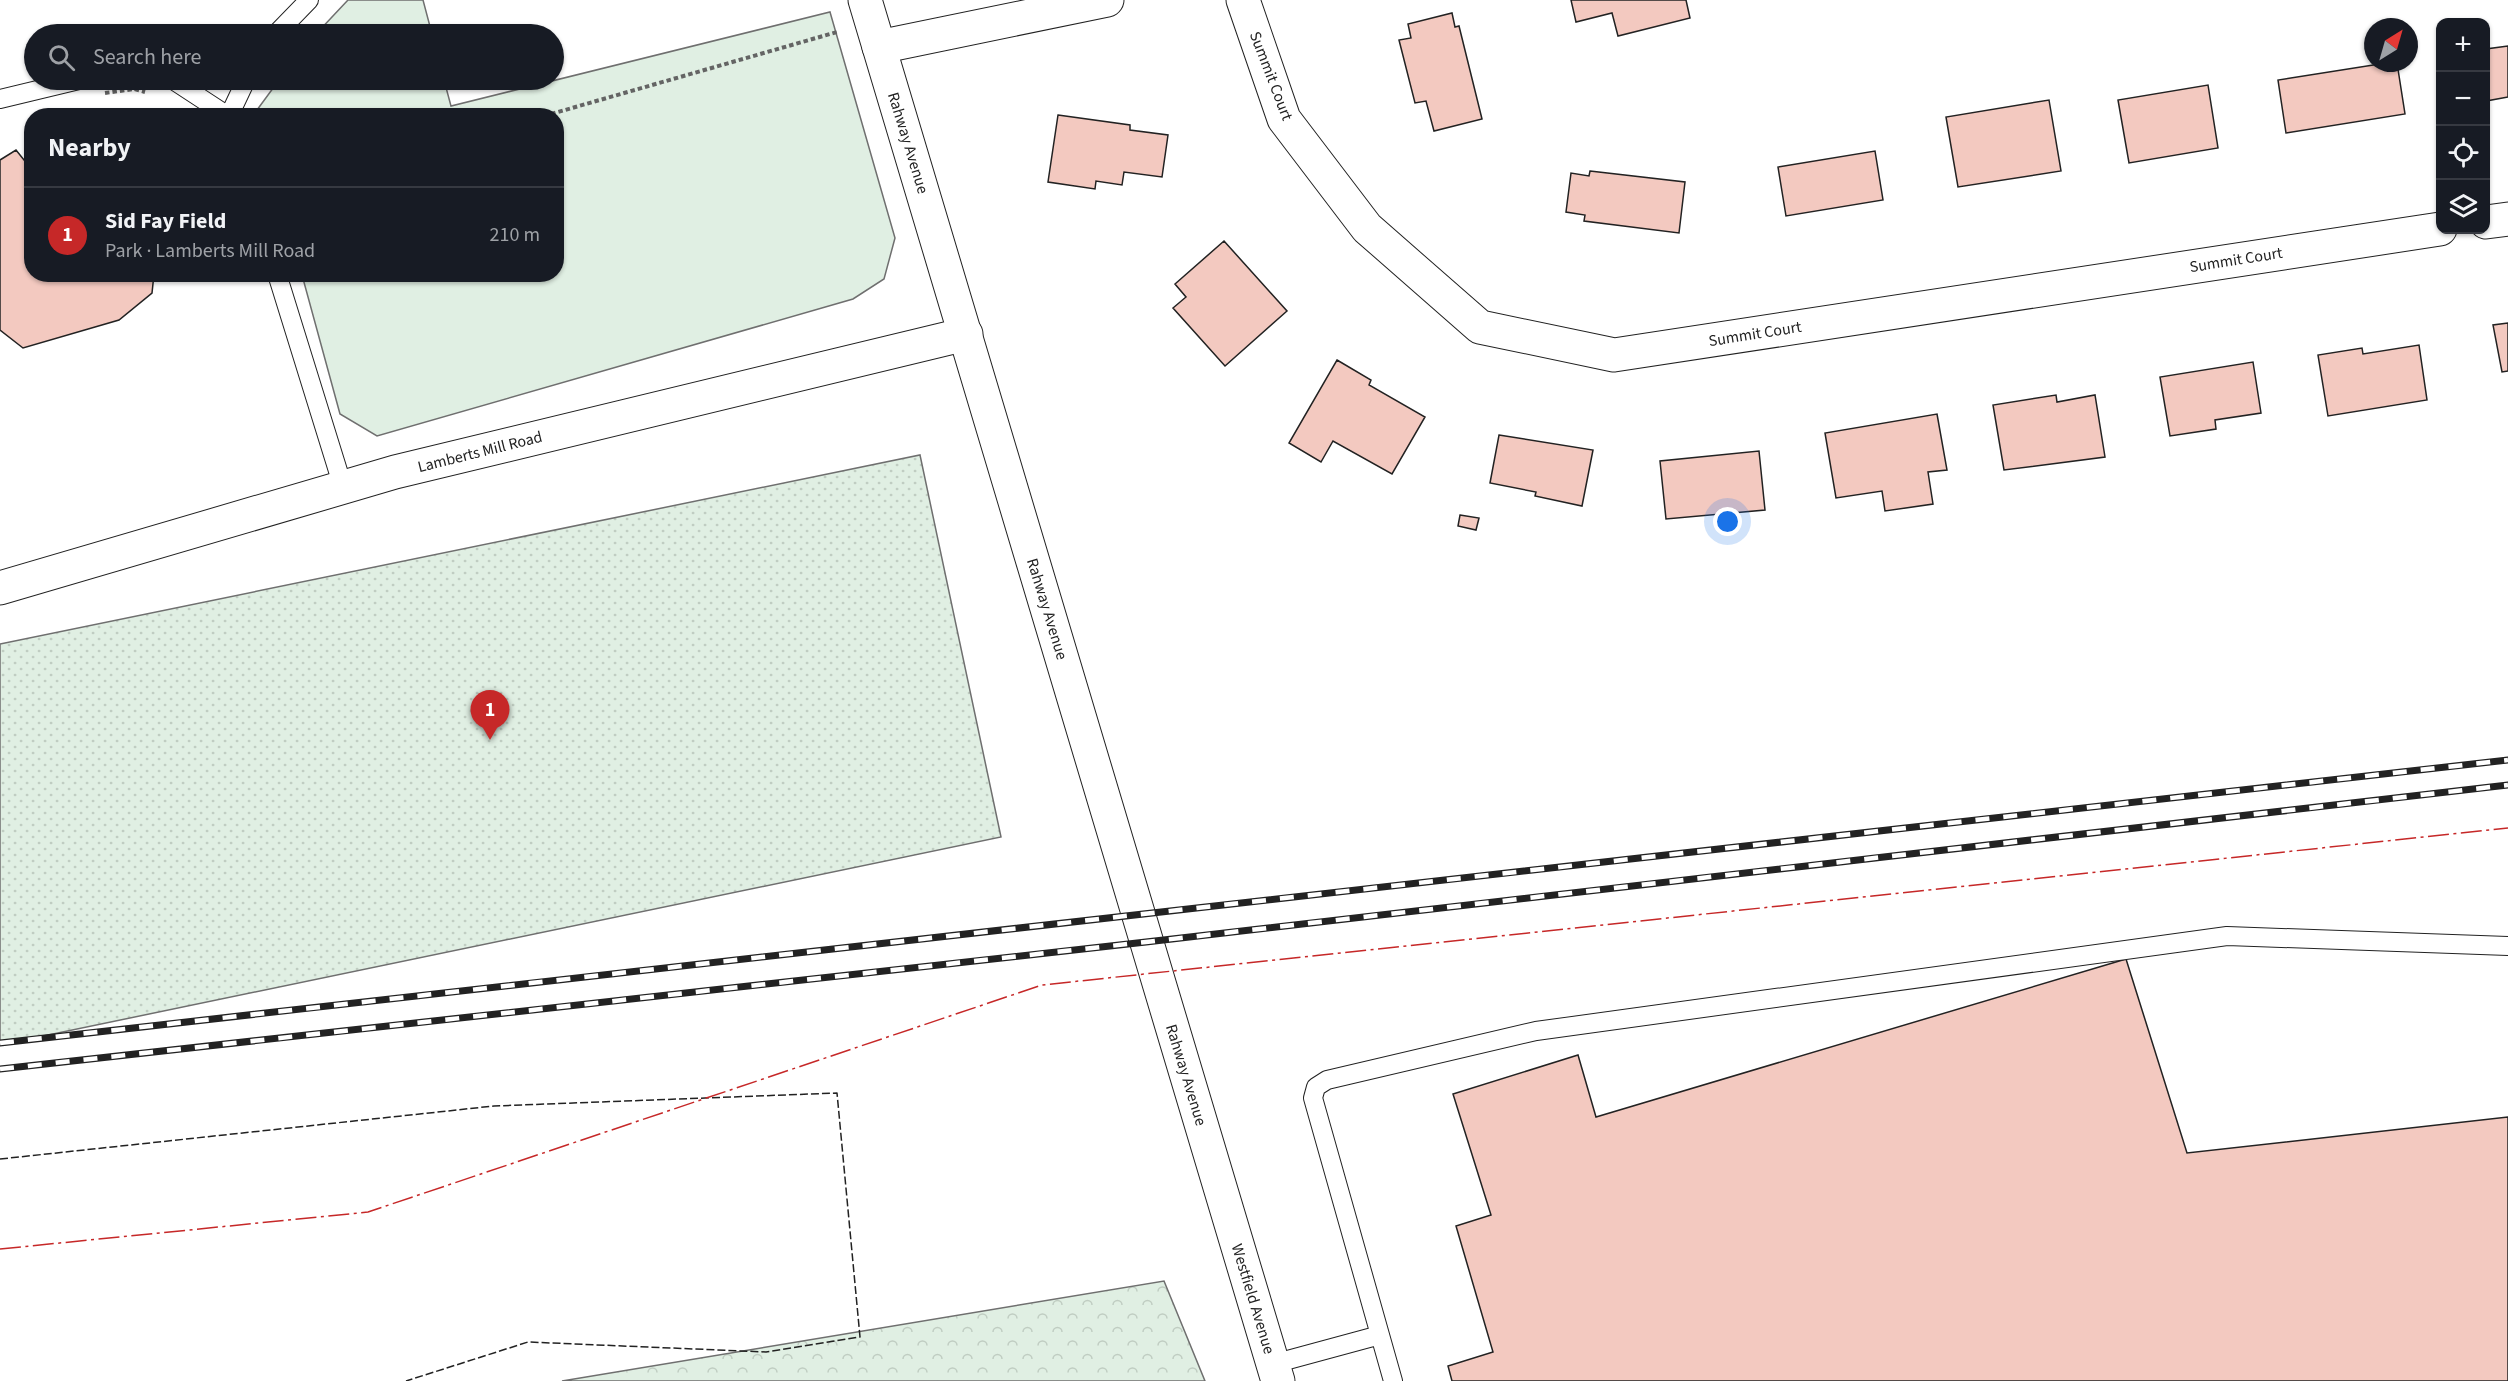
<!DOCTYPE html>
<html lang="en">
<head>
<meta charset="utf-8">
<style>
  :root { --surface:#171b24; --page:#242831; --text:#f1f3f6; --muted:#9ea1a6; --line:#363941; --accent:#c62828 }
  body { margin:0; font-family:"Source Sans 3",sans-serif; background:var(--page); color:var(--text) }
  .controls { position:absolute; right:18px; top:18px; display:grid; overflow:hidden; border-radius:12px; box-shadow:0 2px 4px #0004 }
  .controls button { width:54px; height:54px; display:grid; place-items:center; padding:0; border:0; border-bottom:2px solid var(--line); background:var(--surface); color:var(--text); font:30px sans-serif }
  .compass { position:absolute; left:2364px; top:18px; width:54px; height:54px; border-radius:50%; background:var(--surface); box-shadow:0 2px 4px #0004; rotate:37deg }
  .you { position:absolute; left:1728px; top:522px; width:21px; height:21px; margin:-15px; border:4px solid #fff; border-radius:50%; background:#1a73e8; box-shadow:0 0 0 9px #1a73e833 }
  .badge { display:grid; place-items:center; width:39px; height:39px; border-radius:50%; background:var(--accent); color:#fff; font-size:20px; font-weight:700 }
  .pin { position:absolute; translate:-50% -50px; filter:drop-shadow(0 2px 3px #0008) }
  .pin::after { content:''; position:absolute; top:32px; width:21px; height:18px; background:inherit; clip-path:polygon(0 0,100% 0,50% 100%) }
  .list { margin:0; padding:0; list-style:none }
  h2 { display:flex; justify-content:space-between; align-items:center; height:78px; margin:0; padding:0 24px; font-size:26px }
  h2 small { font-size:20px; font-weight:400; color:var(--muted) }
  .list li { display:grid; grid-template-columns:39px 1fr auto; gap:18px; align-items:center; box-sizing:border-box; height:96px; padding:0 24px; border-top:2px solid var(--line) }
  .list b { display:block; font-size:22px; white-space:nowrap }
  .list p { margin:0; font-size:20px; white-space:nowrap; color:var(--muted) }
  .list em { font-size:20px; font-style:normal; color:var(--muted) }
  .icon { flex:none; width:33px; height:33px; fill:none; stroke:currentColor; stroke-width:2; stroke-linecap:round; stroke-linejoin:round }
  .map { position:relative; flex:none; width:2508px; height:1381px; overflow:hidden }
  .search { position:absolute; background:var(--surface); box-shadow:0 2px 4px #0004; left:24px; top:24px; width:540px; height:66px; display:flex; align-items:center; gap:15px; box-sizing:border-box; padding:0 21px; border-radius:33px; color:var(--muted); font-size:22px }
  .panel { position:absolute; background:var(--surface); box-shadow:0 2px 4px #0004; left:24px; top:108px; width:540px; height:174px; border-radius:24px }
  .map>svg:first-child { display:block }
</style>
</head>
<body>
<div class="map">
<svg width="2508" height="1381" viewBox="0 0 2508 1381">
  <defs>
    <pattern id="forest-crowns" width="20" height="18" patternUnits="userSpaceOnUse" patternTransform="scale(1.5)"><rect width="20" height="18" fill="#e0efe3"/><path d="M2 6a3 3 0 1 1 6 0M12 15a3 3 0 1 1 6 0" fill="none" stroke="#c0cdc2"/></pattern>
    <pattern id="park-dots" width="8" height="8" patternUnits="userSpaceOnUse" patternTransform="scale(1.5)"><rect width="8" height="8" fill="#e0efe3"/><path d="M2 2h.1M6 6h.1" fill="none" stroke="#c0cdc2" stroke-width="1.8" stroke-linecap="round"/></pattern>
  </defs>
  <rect width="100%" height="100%" fill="#fff"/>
  <!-- grass -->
  <path fill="#e0efe3" stroke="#6f6f6f" stroke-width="1.5" d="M 348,0 L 423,0 L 432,34 L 316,34 Z
    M 830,12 L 895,238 L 884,279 L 853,299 L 377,436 L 340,414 L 302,275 L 556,274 L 556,116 L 258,115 L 257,110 L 279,80 L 444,80 L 451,106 Z"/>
  <!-- forest -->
  <path fill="url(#forest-crowns)" stroke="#6f6f6f" stroke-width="1.5" d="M 1164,1281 L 1205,1381 L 562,1381 Z"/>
  <!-- park -->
  <path fill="url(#park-dots)" stroke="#6f6f6f" stroke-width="1.5" d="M 920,455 L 1001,837 L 0,1045 L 0,644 Z"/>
  <!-- building -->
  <path fill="#f3c9c0" stroke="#222" stroke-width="1.5" d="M 1571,0 L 1686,0 L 1690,18 L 1618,36 L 1612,13 L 1576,22 Z
    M 1452,13 L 1455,27 L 1459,26 L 1482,119 L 1434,131 L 1426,101 L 1415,103 L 1399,40 L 1411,38 L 1408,24 Z
    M 2508,46 L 2508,97 L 2486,101 L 2486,49 Z
    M 2386,63 L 2397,63 L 2405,114 L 2286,133 L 2278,80 Z
    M 2208,85 L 2218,148 L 2129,163 L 2118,100 Z
    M 2049,100 L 2061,171 L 1958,187 L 1946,117 Z
    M 1058,115 L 1130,125 L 1130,130 L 1168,135 L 1162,177 L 1124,172 L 1122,185 L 1096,181 L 1095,189 L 1048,182 Z
    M 16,150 L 28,165 L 32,164 L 32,274 L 154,274 L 152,293 L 119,320 L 23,348 L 0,330 L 0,160 Z
    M 1875,151 L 1883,200 L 1786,216 L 1778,167 Z
    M 1590,171 L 1685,182 L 1679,233 L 1584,221 L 1585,215 L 1566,212 L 1571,173 L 1589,176 Z
    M 1224,241 L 1287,311 L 1225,366 L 1173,308 L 1186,297 L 1175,284 Z
    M 2508,323 L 2508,371 L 2502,372 L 2493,325 Z
    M 2419,345 L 2427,400 L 2328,416 L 2318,355 L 2362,348 L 2363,354 Z
    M 1337,360 L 1371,380 L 1369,385 L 1425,417 L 1392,474 L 1333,441 L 1321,462 L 1289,443 Z
    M 2253,362 L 2261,413 L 2215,420 L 2216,429 L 2170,436 L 2160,377 Z
    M 2056,395 L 2057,402 L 2095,395 L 2105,457 L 2004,470 L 1993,405 Z
    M 1937,414 L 1947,470 L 1928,472 L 1933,504 L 1885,511 L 1882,491 L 1836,498 L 1825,433 Z
    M 1499,435 L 1593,450 L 1582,506 L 1535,496 L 1536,492 L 1490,483 Z
    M 1759,451 L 1765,510 L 1666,519 L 1660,461 Z
    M 1460,515 L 1479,518 L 1476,530 L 1458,526 Z
    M 2126,959 L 2187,1153 L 2508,1117 L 2508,1381 L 1452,1381 L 1448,1366 L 1493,1352 L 1456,1226 L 1491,1215 L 1453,1094 L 1578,1055 L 1596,1117 Z"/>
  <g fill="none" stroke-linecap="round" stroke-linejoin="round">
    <!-- lane casing -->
    <g stroke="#222" stroke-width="20">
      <path id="lane" d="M 276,34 L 309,0
        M 173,80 L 228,116
        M 0,99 L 79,80
        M 229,116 L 246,80
        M 277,274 L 343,487
        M 1273,1364 L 1380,1335
        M 1393,1381 L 1313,1098 L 1316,1087 L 1327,1080 L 1536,1031 L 2227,936 L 2508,946"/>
    </g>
    <!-- street casing -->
    <g stroke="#222" stroke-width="35">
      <path id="street" d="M 1243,0 L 1284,119 L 1367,228 L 1480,327 L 1614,355 L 2440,229
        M 879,47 L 1107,0
        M 2486,222 L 2508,219
        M 0,588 L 395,472 L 966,334"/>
    </g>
    <!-- secondary casing -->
    <g stroke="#222" stroke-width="35">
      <path id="secondary" d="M 865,0 L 1278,1381"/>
    </g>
    <!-- path -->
    <path stroke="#646464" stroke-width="4" stroke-dasharray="4.5 3" stroke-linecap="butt" d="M 105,93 L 134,89 L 145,92
      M 544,116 L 837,32"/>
    <!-- lane -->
    <use href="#lane" stroke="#fff" stroke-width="18"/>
    <!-- street -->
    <use href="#street" stroke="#fff" stroke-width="33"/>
    <!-- secondary -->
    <use href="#secondary" stroke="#fff" stroke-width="33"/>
    <!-- rail casing -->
    <g stroke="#222" stroke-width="7">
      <path id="rail" d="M 0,1043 L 2508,760
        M 0,1069 L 1146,942 L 2508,785"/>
    </g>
    <!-- rail -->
    <use href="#rail" stroke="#fff" stroke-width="4.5" stroke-dasharray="14" stroke-linecap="butt"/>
    <!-- fence -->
    <path stroke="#222" stroke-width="1.5" stroke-dasharray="8 3" stroke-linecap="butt" d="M 0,1159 L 494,1106 L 837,1093 L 860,1337 L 766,1352 L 528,1342 L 406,1381"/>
    <!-- power -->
    <path stroke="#c62828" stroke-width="1.5" stroke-dasharray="21 4.5 3 4.5" stroke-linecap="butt" d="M 0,1249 L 368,1212 L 1042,985 L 2508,828"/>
  </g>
  <g text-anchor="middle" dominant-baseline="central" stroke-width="4.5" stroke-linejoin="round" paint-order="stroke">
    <!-- street labels -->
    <g font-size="16" fill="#222" stroke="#fff">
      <text transform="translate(1271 76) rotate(69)">Summit Court</text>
      <text transform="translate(908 143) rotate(73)">Rahway Avenue</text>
      <text transform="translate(2236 260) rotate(-9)">Summit Court</text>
      <text transform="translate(1755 334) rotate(-9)">Summit Court</text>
      <text transform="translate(480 452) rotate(-14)">Lamberts Mill Road</text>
      <text transform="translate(1047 609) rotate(73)">Rahway Avenue</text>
      <text transform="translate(1186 1075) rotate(73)">Rahway Avenue</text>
      <text transform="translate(1253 1299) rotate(73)">Westfield Avenue</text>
    </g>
  </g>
</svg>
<div class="controls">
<button>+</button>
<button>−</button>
<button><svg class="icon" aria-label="locate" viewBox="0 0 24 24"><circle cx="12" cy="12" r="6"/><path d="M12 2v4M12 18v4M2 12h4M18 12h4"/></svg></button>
<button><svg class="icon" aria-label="layers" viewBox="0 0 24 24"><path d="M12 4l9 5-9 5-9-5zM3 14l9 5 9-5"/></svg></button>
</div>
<svg class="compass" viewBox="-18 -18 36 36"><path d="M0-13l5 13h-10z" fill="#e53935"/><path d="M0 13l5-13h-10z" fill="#9ea1a6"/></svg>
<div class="you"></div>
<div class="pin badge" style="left:490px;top:740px">1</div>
<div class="search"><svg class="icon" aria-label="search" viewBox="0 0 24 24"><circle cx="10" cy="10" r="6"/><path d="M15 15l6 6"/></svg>Search here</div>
<section class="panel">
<h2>Nearby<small></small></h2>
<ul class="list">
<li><span class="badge">1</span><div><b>Sid Fay Field</b><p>Park · Lamberts Mill Road</p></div><em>210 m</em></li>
</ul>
</section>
</div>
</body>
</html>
